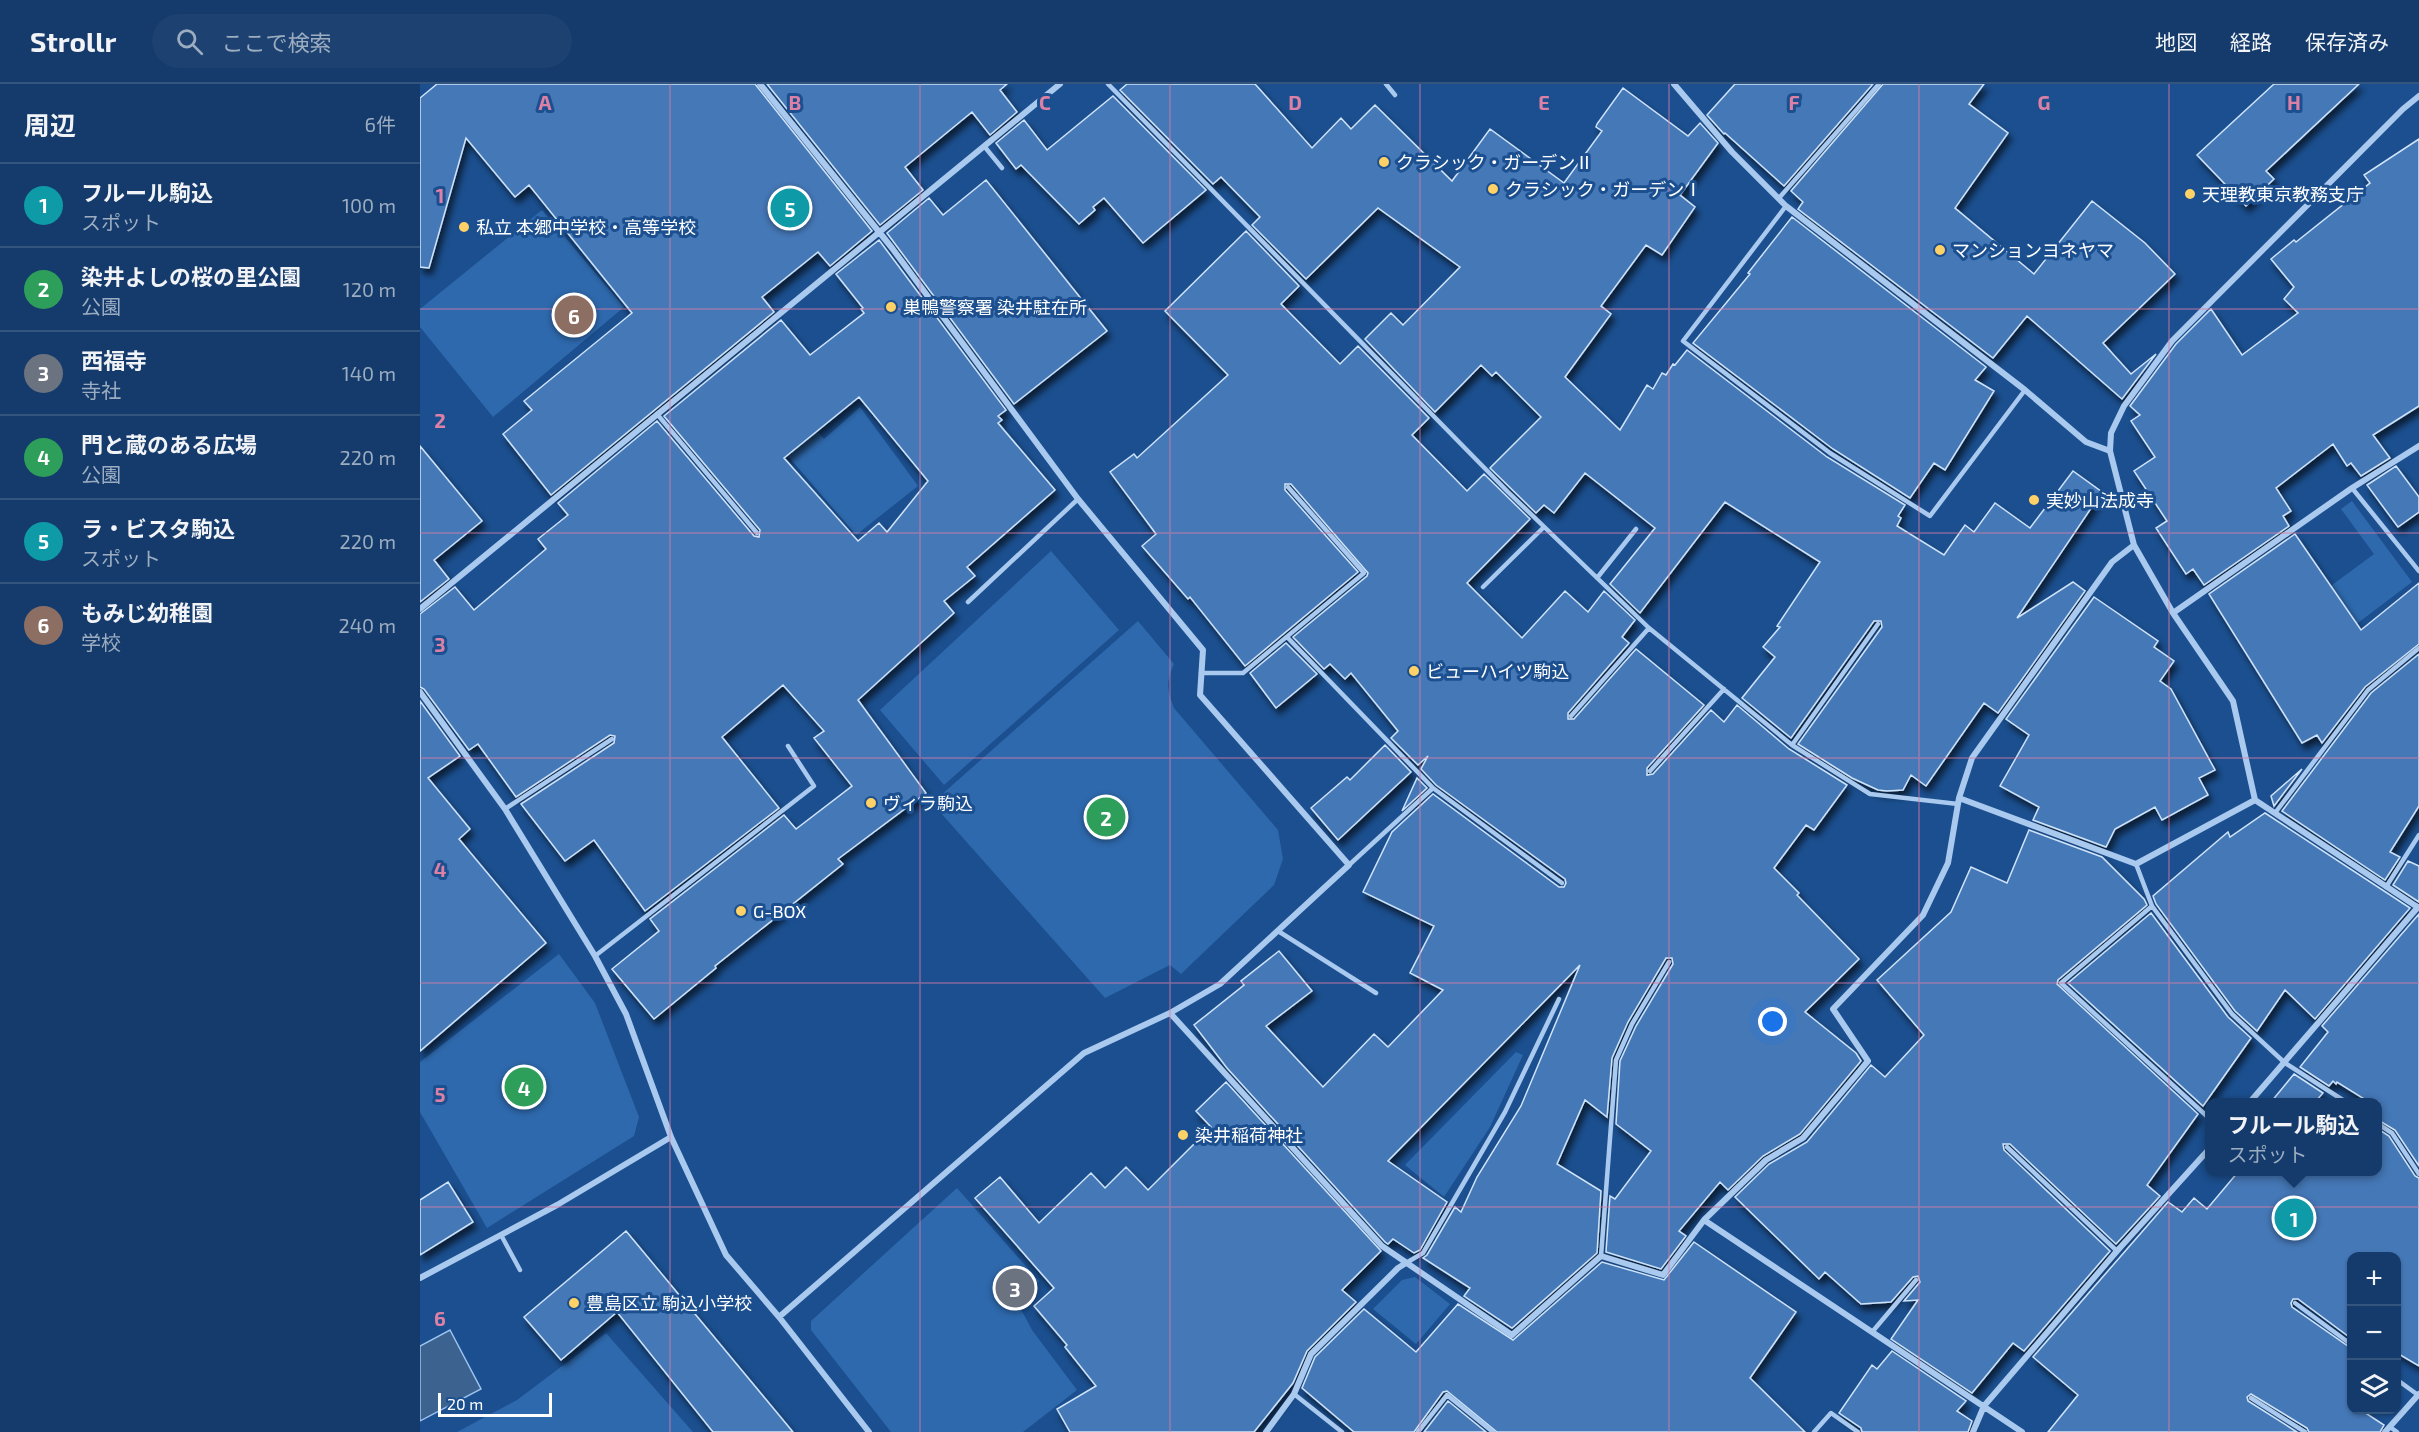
<!DOCTYPE html>
<html lang="ja">
<head>
<meta charset="utf-8">
<style>
  :root { --surface:#143b6b; --page:#1d4271; --text:#f1f3f6; --muted:#9dadc1; --line:#33557e; --accent:#e69b98 }
  body { margin:0; font-family:"Exo 2","Noto Sans JP",sans-serif; background:var(--page); color:var(--text) }
  .controls { position:absolute; right:18px; bottom:18px; display:grid; overflow:hidden; border-radius:12px; box-shadow:0 2px 4px #0004 }
  .controls button { width:54px; height:54px; display:grid; place-items:center; padding:0; border:0; border-bottom:2px solid var(--line); background:var(--surface); color:var(--text); font:30px sans-serif }
  .scale { position:absolute; left:18px; bottom:15px; width:114px; box-sizing:border-box; padding-left:6px; border:3px solid #fff; border-top:0; font-size:16px; line-height:21px; white-space:nowrap; color:#fff; -webkit-text-stroke:4px #1b4f8f; paint-order:stroke }
  .you { position:absolute; left:1353px; top:938px; width:21px; height:21px; margin:-15px; border:4px solid #fff; border-radius:50%; background:#1a73e8; box-shadow:0 0 0 9px #1a73e833 }
  .badge { display:grid; place-items:center; width:39px; height:39px; border-radius:50%; background:var(--accent); color:#fff; font-size:20px; font-weight:700 }
  .pin { position:absolute; translate:-50% -50%; border:3px solid #fff; box-shadow:0 2px 6px #0006 }
  .popup { position:absolute; left:1785px; top:1014px; width:177px; height:78px; box-sizing:border-box; display:grid; place-content:center; border-radius:12px; background:var(--surface); filter:drop-shadow(0 2px 4px #0005); font-size:20px; white-space:nowrap; color:var(--muted) }
  .popup b { font-size:22px; color:var(--text) }
  .popup::after { content:''; position:absolute; left:50%; top:100%; margin-left:-12px; border:12px solid transparent; border-top-color:var(--surface) }
  .list { margin:0; padding:0; list-style:none }
  h2 { display:flex; justify-content:space-between; align-items:center; height:78px; margin:0; padding:0 24px; font-size:26px }
  h2 small { font-size:20px; font-weight:400; color:var(--muted) }
  .list li { display:grid; grid-template-columns:39px 1fr auto; gap:18px; align-items:center; box-sizing:border-box; height:84px; padding:0 24px; border-top:2px solid var(--line) }
  .list b { display:block; font-size:22px; white-space:nowrap }
  .list p { margin:0; font-size:20px; white-space:nowrap; color:var(--muted) }
  .list em { font-size:20px; font-style:normal; color:var(--muted) }
  .icon { flex:none; width:33px; height:33px; fill:none; stroke:currentColor; stroke-width:2; stroke-linecap:round; stroke-linejoin:round }
  .map { position:relative; flex:none; width:1999px; height:1348px; overflow:hidden }
  header { display:flex; align-items:center; gap:36px; box-sizing:border-box; height:84px; padding:0 30px; background:var(--surface); border-bottom:2px solid var(--line) }
  header strong { font-size:28px }
  nav { display:flex; gap:33px; margin-inline-start:auto; font-size:21px }
  .search { width:420px; height:54px; background:var(--page); display:flex; align-items:center; gap:15px; box-sizing:border-box; padding:0 21px; border-radius:33px; color:var(--muted); font-size:22px }
  main { display:flex }
  aside { flex:1; background:var(--surface) }
  .map>svg:first-child { display:block }
</style>
</head>
<body>
<header>
<strong>Strollr</strong>
<div class="search"><svg class="icon" aria-label="search" viewBox="0 0 24 24"><circle cx="10" cy="10" r="6"/><path d="M15 15l6 6"/></svg>ここで検索</div>
<nav><a>地図</a><a>経路</a><a>保存済み</a></nav>
</header>
<main>
<aside>
<h2>周辺<small>6件</small></h2>
<ul class="list">
<li><span class="badge" style="background:#0f9aa8">1</span><div><b>フルール駒込</b><p>スポット</p></div><em>100 m</em></li>
<li><span class="badge" style="background:#2e9e5b">2</span><div><b>染井よしの桜の里公園</b><p>公園</p></div><em>120 m</em></li>
<li><span class="badge" style="background:#6b7280">3</span><div><b>西福寺</b><p>寺社</p></div><em>140 m</em></li>
<li><span class="badge" style="background:#2e9e5b">4</span><div><b>門と蔵のある広場</b><p>公園</p></div><em>220 m</em></li>
<li><span class="badge" style="background:#0f9aa8">5</span><div><b>ラ・ビスタ駒込</b><p>スポット</p></div><em>220 m</em></li>
<li><span class="badge" style="background:#8d6e63">6</span><div><b>もみじ幼稚園</b><p>学校</p></div><em>240 m</em></li>
</ul>
</aside>
<div class="map">
<svg width="1999" height="1348" viewBox="0 0 1999 1348">
  <defs>
    <filter id="shadow"><feDropShadow dx="3.5" dy="6" stdDeviation="3" flood-color="#0009"/></filter>
  </defs>
  <rect width="100%" height="100%" fill="#1b4f8f"/>
  <!-- green -->
  <path fill="#2e69ad" d="M 122,126 L 204,223 L 73,333 L 0,243 L 0,225 Z
    M 335,273 L 404,355 L 440,323 L 498,402 L 436,451 L 305,299 Z
    M 1932,417 L 1992,498 L 1930,545 L 1904,507 L 1954,470 L 1921,425 Z
    M 631,467 L 699,546 L 524,701 L 460,626 Z
    M 718,537 L 754,580 C 746,598 747,606 754,624 L 858,746 L 863,775 L 854,801 L 761,890 L 750,881 L 685,914 L 512,719 Z
    M 139,870 L 175,919 L 219,1033 L 214,1052 L 67,1144 L 0,1028 L 0,978 Z
    M 1096,968 L 1103,971 L 1070,1043 L 1024,1113 L 985,1081 Z
    M 537,1104 L 619,1197 L 596,1216 L 612,1246 L 657,1306 L 603,1348 L 471,1348 L 391,1246 L 391,1237 Z
    M 995,1193 L 1030,1220 L 996,1260 L 953,1225 L 982,1196 Z
    M 186,1249 L 273,1348 L 37,1348 L 97,1316 Z"/>
  <!-- water -->
  <path fill="#3c6290" stroke="#9cc4f0" stroke-width="1.5" d="M 30,1246 L 61,1305 L 0,1337 L 0,1262 Z"/>
  <!-- building -->
  <path fill="#4478b7" stroke="#cfe3fa" stroke-width="1.5" fill-rule="evenodd" filter="url(#shadow)" d="M 17,0 L 335,0 L 452,147 L 410,182 L 398,168 L 342,213 L 354,228 L 131,411 L 83,350 L 112,326 L 104,317 L 212,229 L 109,101 L 95,113 L 46,54 L 9,184 L 0,183 L 0,14 Z
    M 347,0 L 587,0 L 580,6 L 597,28 L 570,51 L 552,28 L 485,83 L 503,106 L 460,141 Z
    M 707,0 L 835,0 L 892,64 L 921,34 L 931,45 L 955,21 L 1032,97 L 1070,45 L 1144,99 L 1182,47 L 1176,43 L 1177,40 L 1203,4 L 1268,52 L 1280,39 L 1298,59 L 1260,111 L 1275,123 L 1242,171 L 1226,161 L 1181,222 L 1191,230 L 1145,293 L 1200,346 L 1227,301 L 1233,305 L 1242,289 L 1246,291 L 1253,280 L 1255,281 L 1267,266 L 1407,373 L 1485,421 L 1478,432 L 1481,434 L 1477,442 L 1524,471 L 1545,441 L 1554,448 L 1575,419 L 1610,444 L 1653,387 L 1682,408 L 1597,534 L 1653,498 L 1665,507 L 1578,629 L 1564,619 L 1506,702 L 1491,691 L 1483,706 L 1467,707 L 1458,706 L 1432,694 L 1378,660 L 1462,543 L 1461,537 L 1454,537 L 1371,654 L 1322,614 L 1355,573 L 1343,563 L 1360,543 L 1357,542 L 1400,478 L 1305,418 L 1220,529 L 1190,500 L 1235,444 L 1165,389 L 1134,429 L 1124,421 L 1116,429 L 1070,384 L 1121,333 L 1076,288 L 1072,292 L 1061,281 L 1015,328 L 945,255 L 971,229 L 983,241 L 1040,183 L 958,124 L 886,195 L 832,141 L 840,133 L 801,93 L 793,100 L 700,6 Z
    M 1315,0 L 1453,0 L 1364,102 L 1305,49 L 1304,50 L 1287,31 Z
    M 1463,0 L 1564,0 L 1549,20 L 1588,49 L 1535,124 L 1614,190 L 1672,117 L 1725,159 L 1755,190 L 1683,259 L 1711,290 L 1736,270 L 1702,315 L 1607,232 L 1573,274 L 1378,125 L 1383,118 L 1371,107 Z
    M 1854,0 L 1939,0 L 1846,87 L 1854,95 L 1826,122 L 1777,71 Z
    M 693,12 L 786,106 L 723,159 L 684,114 L 673,123 L 675,126 L 659,140 L 601,81 L 596,85 L 576,59 L 604,36 L 627,66 Z
    M 1999,55 L 1999,322 L 1953,351 L 1970,374 L 1941,392 L 1931,379 L 1927,382 L 1913,360 L 1856,404 L 1871,427 L 1863,432 L 1869,442 L 1784,501 L 1773,485 L 1766,490 L 1736,444 L 1747,437 L 1714,387 L 1735,373 L 1711,337 L 1720,331 L 1710,322 L 1756,260 L 1791,225 L 1822,271 L 1878,229 L 1864,215 L 1874,203 L 1851,175 L 1874,156 L 1876,158 L 1950,99 L 1944,91 Z
    M 566,96 L 687,247 L 594,320 L 467,149 L 509,114 L 523,131 Z
    M 1372,133 L 1566,283 L 1555,296 L 1574,307 L 1525,386 L 1514,379 L 1490,414 L 1413,365 L 1273,259 L 1330,190 L 1328,189 Z
    M 826,147 L 879,202 L 861,220 L 920,280 L 938,262 L 1009,334 L 992,351 L 1047,407 L 1064,390 L 1110,435 L 1047,499 L 1102,554 L 1145,507 L 1168,528 L 1184,507 L 1215,536 L 1202,553 L 1209,559 L 1148,629 L 1148,635 L 1154,635 L 1216,565 L 1284,621 L 1227,684 L 1227,691 L 1233,690 L 1291,626 L 1304,638 L 1317,621 L 1369,665 L 1427,701 L 1394,746 L 1386,741 L 1354,784 L 1379,809 L 1377,811 L 1439,875 L 1385,928 L 1436,969 L 1441,977 L 1380,1050 L 1343,1072 L 1308,1106 L 1300,1098 L 1259,1147 L 1266,1152 L 1241,1185 L 1186,1168 L 1190,1112 L 1195,1115 L 1231,1067 L 1196,1040 L 1200,977 L 1216,942 L 1253,880 L 1252,874 L 1246,874 L 1208,938 L 1192,974 L 1187,1033 L 1165,1016 L 1137,1080 L 1181,1107 L 1177,1169 L 1092,1244 L 1044,1212 L 1050,1204 L 1003,1174 L 1007,1171 L 1035,1123 L 1041,1128 L 1057,1093 L 1101,1022 L 1160,881 L 968,1077 L 1027,1118 L 1000,1166 L 994,1169 L 973,1155 L 968,1160 L 965,1158 L 807,984 L 774,941 L 824,901 L 821,897 L 859,867 L 892,907 L 846,942 L 903,1003 L 954,950 L 968,963 L 1023,906 L 990,889 L 1014,842 L 943,808 L 972,748 L 1013,710 L 1139,803 L 1144,803 L 1146,799 L 1145,795 L 1016,701 L 1001,685 L 1008,672 L 998,681 L 971,654 L 978,647 L 931,589 L 925,595 L 910,580 L 904,585 L 873,553 L 947,492 L 948,489 L 871,400 L 865,400 L 865,406 L 938,488 L 825,582 L 770,513 L 768,515 L 722,462 L 736,450 L 690,388 L 714,370 L 717,374 L 808,291 L 745,227 Z
    M 459,156 L 586,326 L 578,332 L 582,336 L 578,339 L 635,406 L 547,483 L 555,492 L 524,517 L 534,529 L 438,616 L 506,709 L 418,775 L 423,780 L 295,882 L 296,884 L 234,935 L 192,885 L 239,847 L 230,835 L 364,731 L 376,745 L 432,702 L 394,654 L 404,647 L 363,601 L 302,653 L 359,724 L 225,827 L 174,756 L 145,777 L 101,720 L 194,659 L 195,652 L 190,651 L 96,713 L 58,660 L 49,666 L 4,605 L 0,603 L 0,530 L 35,503 L 54,526 L 126,465 L 118,455 L 148,431 L 138,419 L 237,337 L 334,452 L 339,453 L 340,446 L 244,332 L 361,236 L 390,271 L 444,229 L 441,225 L 443,224 L 416,190 ZM 439,313 L 508,397 L 467,448 L 459,439 L 438,457 L 364,374 Z
    M 0,362 L 62,437 L 14,476 L 29,495 L 0,518 Z
    M 1976,382 L 1999,413 L 1999,428 L 1978,443 L 1947,401 Z
    M 1875,450 L 1941,546 L 1999,499 L 1999,560 L 1945,603 L 1902,659 L 1897,651 L 1882,659 L 1789,510 Z
    M 1674,513 L 1738,557 L 1734,563 L 1754,577 L 1740,597 L 1751,605 L 1795,686 L 1779,694 L 1788,711 L 1742,736 L 1735,723 L 1695,745 L 1686,763 L 1613,736 L 1619,723 L 1580,702 L 1609,651 L 1586,635 Z
    M 866,559 L 897,590 L 856,624 L 830,589 Z
    M 1999,570 L 1999,722 L 1970,768 L 1980,773 L 1965,796 L 1862,727 L 1951,609 Z
    M 0,617 L 40,672 L 8,694 L 50,745 L 39,755 L 126,859 L 0,967 Z
    M 965,661 L 991,688 L 918,756 L 891,724 L 927,693 L 930,696 Z
    M 1882,685 L 1854,722 L 1851,712 Z
    M 997,694 L 1007,704 L 982,727 Z
    M 1845,729 L 1990,824 L 1895,935 L 1865,906 L 1837,947 L 1815,927 L 1736,820 L 1733,812 L 1808,748 L 1810,753 Z
    M 1609,746 L 1682,773 L 1724,815 L 1727,821 L 1638,896 L 1637,900 L 1778,1030 L 1727,1101 L 1740,1112 L 1696,1160 L 1590,1060 L 1583,1060 L 1584,1066 L 1690,1167 L 1604,1267 L 1593,1259 L 1552,1309 L 1471,1255 L 1498,1216 L 1484,1217 L 1500,1198 L 1498,1192 L 1493,1193 L 1471,1218 L 1441,1220 L 1405,1188 L 1399,1195 L 1315,1113 L 1349,1080 L 1387,1058 L 1451,981 L 1465,993 L 1504,951 L 1457,896 L 1531,828 L 1551,783 L 1587,799 Z
    M 1988,777 L 1999,782 L 1999,818 L 1973,801 Z
    M 1731,829 L 1808,933 L 1831,954 L 1783,1022 L 1648,899 Z
    M 1999,830 L 1999,1082 L 1975,1046 L 1958,1036 L 1958,1018 L 1949,1018 L 1917,998 L 1916,1000 L 1913,997 L 1909,1002 L 1880,983 L 1908,948 L 1902,942 Z
    M 1874,990 L 1903,1009 L 1895,1018 L 1851,1018 Z
    M 806,998 L 961,1167 L 922,1206 L 936,1218 L 887,1267 L 873,1299 L 834,1348 L 650,1348 L 637,1325 L 676,1302 L 645,1263 L 647,1261 L 614,1222 L 634,1204 L 555,1114 L 580,1093 L 619,1139 L 671,1089 L 685,1104 L 706,1083 L 728,1106 L 791,1043 L 776,1027 Z
    M 1958,1045 L 1969,1052 L 1995,1092 L 1999,1094 L 1999,1282 L 1977,1269 L 1977,1173 L 1932,1173 L 1932,1255 L 1878,1215 L 1873,1215 L 1871,1219 L 1872,1223 L 1932,1265 L 1932,1326 L 1941,1326 L 1964,1341 L 1960,1348 L 1889,1348 L 1887,1344 L 1831,1310 L 1827,1313 L 1828,1317 L 1877,1348 L 1628,1348 L 1658,1311 L 1613,1273 L 1748,1118 L 1762,1128 L 1774,1114 L 1787,1125 L 1818,1088 L 1958,1088 Z
    M 28,1098 L 53,1138 L 0,1171 L 0,1116 Z
    M 206,1147 L 295,1254 L 373,1348 L 293,1348 L 197,1228 L 141,1276 L 104,1233 Z
    M 1274,1158 L 1376,1228 L 1330,1294 L 1385,1348 L 1077,1348 L 1027,1307 L 1023,1308 L 994,1348 L 934,1348 L 882,1304 L 895,1273 L 944,1225 L 996,1268 L 1038,1220 L 1093,1256 L 1182,1178 L 1244,1196 Z
    M 1472,1267 L 1546,1317 L 1537,1327 L 1552,1337 L 1548,1348 L 1442,1348 L 1441,1344 L 1419,1329 L 1452,1281 L 1457,1285 Z
    M 1028,1317 L 1066,1348 L 1004,1348 Z"/>
  <g fill="none" stroke-linecap="round" stroke-linejoin="round">
    <!-- lane -->
    <path stroke="#a9c9ee" stroke-width="4.5" d="M 688,0 L 1088,408 L 1229,544 L 1372,661 L 1450,710 L 1538,720
      M 966,0 L 975,11
      M 564,62 L 582,84
      M 1359,114 L 1459,0
      M 1366,122 L 1263,257 L 1410,369 L 1510,432 L 1605,306
      M 237,330 L 337,449
      M 1932,404 L 1999,487
      M 1177,494 L 1216,445
      M 1063,503 L 1124,443
      M 548,518 L 658,415
      M 867,553 L 1013,704
      M 781,589 L 823,589 L 944,489 L 868,403
      M 1151,632 L 1229,544
      M 1372,661 L 1458,540
      M 1230,687 L 1304,605
      M 85,725 L 192,655
      M 1855,729 L 1948,606 L 1999,564
      M 1716,780 L 1732,822 L 1812,930 L 1865,979 L 1926,1018
      M 929,781 L 1013,704 L 1142,799
      M 1966,803 L 1999,751
      M 1732,822 L 1641,899 L 1790,1035
      M 858,847 L 956,909
      M 175,872 L 394,702 L 368,662
      M 1958,1040 L 1972,1049 L 1999,1090
      M 1587,1063 L 1697,1167
      M 81,1151 L 100,1186
      M 1181,1172 L 1196,976 L 1212,940 L 1249,878
      M 986,1179 L 1003,1169 L 1085,1028 L 1139,915
      M 1875,1219 L 1932,1261
      M 1453,1247 L 1496,1196
      M 1976,1295 L 1998,1311
      M 874,1310 L 922,1348
      M 1831,1314 L 1885,1348
      M 1970,1343 L 1977,1348
      M 998,1348 L 1027,1311 L 1073,1348
      M 1394,1348 L 1411,1329 L 1438,1348"/>
    <!-- street -->
    <path stroke="#a9c9ee" stroke-width="6" d="M 340,0 L 472,164 L 658,415 L 783,566 L 780,611 L 929,781 L 800,900 L 750,929 L 664,969 L 359,1233
      M 1254,0 L 1312,68 L 1366,122 L 1605,306 L 1666,358 L 1690,367 L 1714,461 L 1753,529 L 1813,617 L 1835,716 L 1999,824
      M 1690,367 L 1691,349 L 1704,322 L 1752,257 L 1983,25 L 1999,12
      M 0,525 L 640,0
      M 1753,529 L 1932,404 L 1999,362
      M 0,608 L 85,725 L 175,872 L 206,930 L 251,1053 L 306,1171 L 359,1233 L 449,1348
      M 1539,714 L 1716,780 L 1835,716
      M 750,929 L 962,1162 L 1092,1251 L 1181,1172 L 1243,1191 L 1284,1136 L 1346,1076 L 1383,1054 L 1448,977 L 1413,925 L 1503,831 L 1528,779 L 1539,714 L 1552,674 L 1692,478 L 1714,461
      M 1830,1018 L 1998,823
      M 1284,1136 L 1602,1348
      M 0,1194 L 137,1121 L 251,1053
      M 846,1348 L 874,1310 L 891,1270 L 978,1184 L 986,1179
      M 1553,1348 L 1564,1322 L 1697,1167 L 1790,1064
      M 1965,1348 L 1999,1310"/>
  </g>
  <!-- grid -->
  <path fill="none" stroke="#dd80a5" stroke-width="1.5" stroke-opacity="0.55" d="M 250,0 L 250,1348M 500,0 L 500,1348M 750,0 L 750,1348M 1000,0 L 1000,1348M 1249,0 L 1249,1348M 1499,0 L 1499,1348M 1749,0 L 1749,1348M 0,225 L 1999,225M 0,449 L 1999,449M 0,674 L 1999,674M 0,899 L 1999,899M 0,1123 L 1999,1123"/>
  <!-- markers -->
  <g fill="#ffd166" stroke="#1b4f8f" stroke-width="2">
    <circle cx="964" cy="78" r="6"/>
    <circle cx="1073" cy="105" r="6"/>
    <circle cx="1770" cy="110" r="6"/>
    <circle cx="44" cy="143" r="6"/>
    <circle cx="1520" cy="166" r="6"/>
    <circle cx="471" cy="223" r="6"/>
    <circle cx="1614" cy="416" r="6"/>
    <circle cx="994" cy="587" r="6"/>
    <circle cx="451" cy="719" r="6"/>
    <circle cx="321" cy="827" r="6"/>
    <circle cx="763" cy="1051" r="6"/>
    <circle cx="154" cy="1219" r="6"/>
  </g>
  <g text-anchor="middle" dominant-baseline="central" stroke-width="6" stroke-linejoin="round" paint-order="stroke">
    <!-- poi labels -->
    <g font-size="18" fill="#fff" stroke="#1b4f8f" text-anchor="start">
      <text x="976" y="78">クラシック・ガーデンⅡ</text>
      <text x="1085" y="105">クラシック・ガーデンⅠ</text>
      <text x="1782" y="110">天理教東京教務支庁</text>
      <text x="56" y="143">私立 本郷中学校・高等学校</text>
      <text x="1532" y="166">マンションヨネヤマ</text>
      <text x="483" y="223">巣鴨警察署 染井駐在所</text>
      <text x="1626" y="416">実妙山法成寺</text>
      <text x="1006" y="587">ビューハイツ駒込</text>
      <text x="463" y="719">ヴィラ駒込</text>
      <text x="333" y="827">G-BOX</text>
      <text x="775" y="1051">染井稲荷神社</text>
      <text x="166" y="1219">豊島区立 駒込小学校</text>
    </g>
  </g>
  <g font-size="20" text-anchor="middle" font-weight="bold" fill="#dd80a5" stroke="#1b4f8f" stroke-width="6" stroke-linejoin="round" paint-order="stroke">
    <text x="125" y="26">A</text>
    <text x="375" y="26">B</text>
    <text x="625" y="26">C</text>
    <text x="875" y="26">D</text>
    <text x="1124" y="26">E</text>
    <text x="1374" y="26">F</text>
    <text x="1624" y="26">G</text>
    <text x="1874" y="26">H</text>
    <text x="20" y="119">1</text>
    <text x="20" y="344">2</text>
    <text x="20" y="568">3</text>
    <text x="20" y="793">4</text>
    <text x="20" y="1018">5</text>
    <text x="20" y="1242">6</text>
  </g>
</svg>
<div class="controls">
<button>+</button>
<button>−</button>
<button><svg class="icon" aria-label="layers" viewBox="0 0 24 24"><path d="M12 4l9 5-9 5-9-5zM3 14l9 5 9-5"/></svg></button>
</div>
<div class="scale">20 m</div>
<div class="you"></div>
<div class="pin badge" style="left:1874px;top:1134px;background:#0f9aa8">1</div>
<div class="popup"><b>フルール駒込</b>スポット</div>
<div class="pin badge" style="left:686px;top:733px;background:#2e9e5b">2</div>
<div class="pin badge" style="left:595px;top:1204px;background:#6b7280">3</div>
<div class="pin badge" style="left:104px;top:1003px;background:#2e9e5b">4</div>
<div class="pin badge" style="left:370px;top:124px;background:#0f9aa8">5</div>
<div class="pin badge" style="left:154px;top:231px;background:#8d6e63">6</div>
</div>
</main>
</body>
</html>
